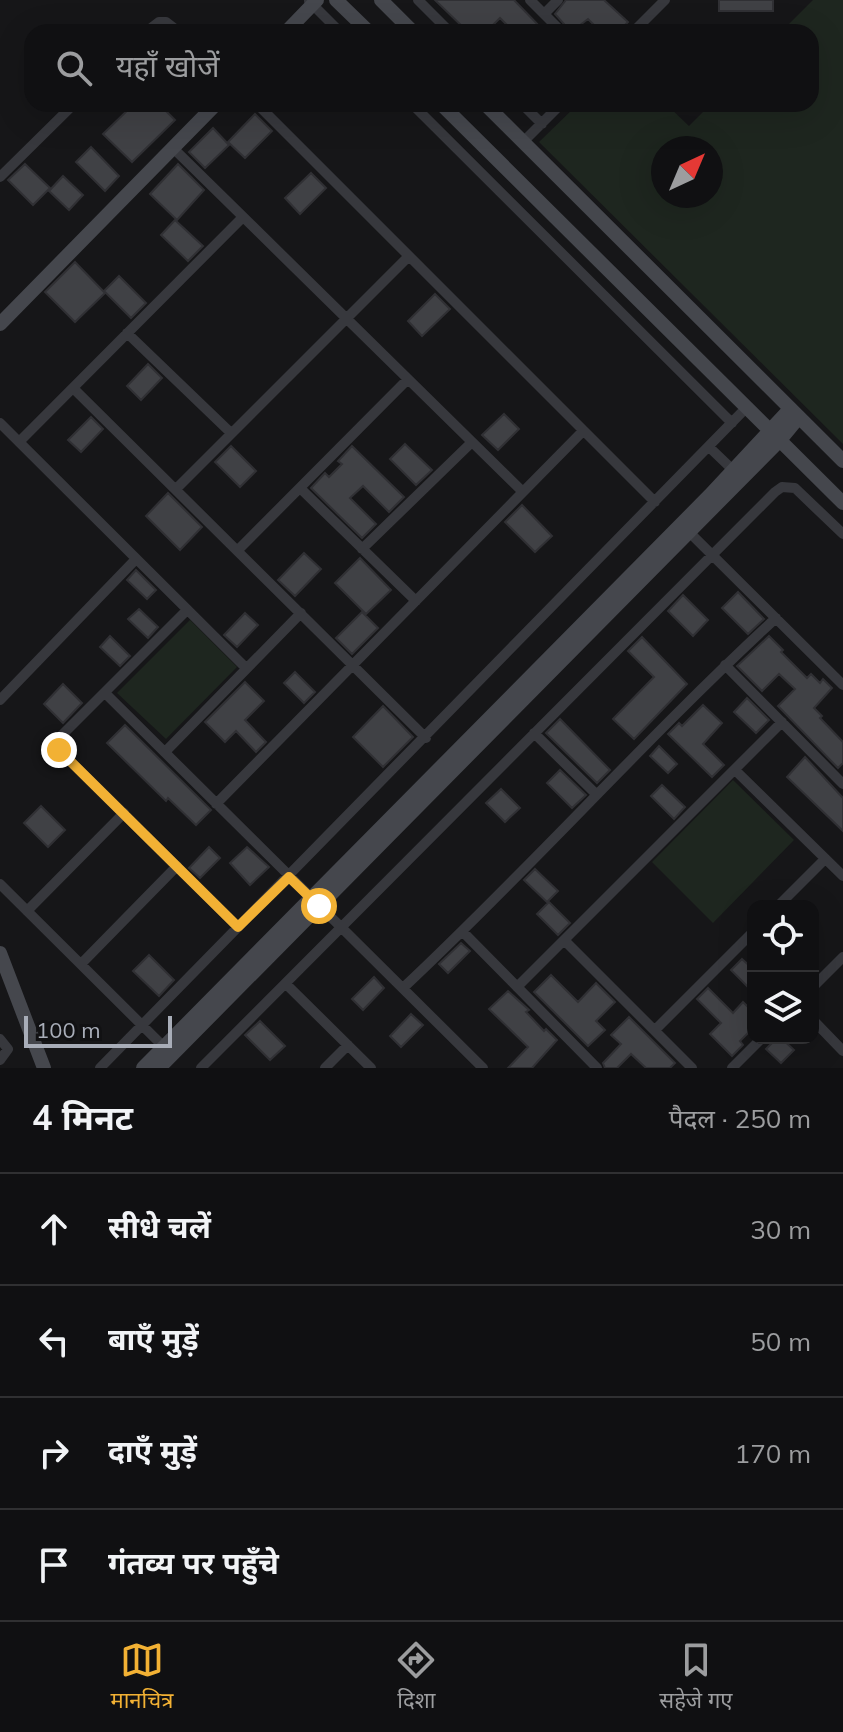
<!DOCTYPE html>
<html lang="hi">
<head>
<meta charset="utf-8">
<style>
  :root { --surface:#101012; --page:#19191b; --text:#f1f3f6; --muted:#9c9d9f; --line:#303032; --accent:#f2b134 }
  body { margin:0; font-family:Mulish,"Noto Sans Devanagari",sans-serif; background:var(--page); color:var(--text) }
  .controls { position:absolute; right:24px; bottom:24px; display:grid; overflow:hidden; border-radius:16px; box-shadow:0 8px 32px #0002 }
  .controls button { width:72px; height:72px; display:grid; place-items:center; padding:0; border:0; border-bottom:2px solid var(--line); background:var(--surface); color:var(--text); font:40px sans-serif }
  .compass { position:absolute; left:651px; top:136px; width:72px; height:72px; border-radius:50%; background:var(--surface); box-shadow:0 8px 32px #0002; rotate:44deg }
  .scale { position:absolute; left:24px; bottom:20px; width:148px; box-sizing:border-box; padding-left:8px; border:4px solid #a8adb8; border-top:0; font-size:22px; line-height:28px; white-space:nowrap; color:#a8adb8; -webkit-text-stroke:6px #111113; paint-order:stroke }
  .stop { position:absolute; width:24px; height:24px; margin:-18px; border:6px solid #f2b134; border-radius:50%; background:#fff }
  .stop.end { background:#f2b134; border-color:#fff; box-shadow:0 2px 8px #0008 }
  .list { margin:0; padding:0; list-style:none }
  h2 { display:flex; justify-content:space-between; align-items:center; height:104px; margin:0; padding:0 32px; font-size:34px }
  h2 small { font-size:26px; font-weight:400; color:var(--muted) }
  .list li { display:grid; grid-template-columns:52px 1fr auto; gap:24px; align-items:center; box-sizing:border-box; height:112px; padding:0 32px; border-top:2px solid var(--line) }
  .list b { display:block; font-size:30px; white-space:nowrap }
  .list em { font-size:26px; font-style:normal; color:var(--muted) }
  .icon { flex:none; width:44px; height:44px; fill:none; stroke:currentColor; stroke-width:2; stroke-linecap:round; stroke-linejoin:round }
  .map { position:relative; flex:none; width:843px; height:1068px; overflow:hidden }
  .search { position:absolute; background:var(--surface); box-shadow:0 8px 32px #0002; left:24px; right:24px; top:24px; height:88px; display:flex; align-items:center; gap:20px; box-sizing:border-box; padding:0 28px; border-radius:24px; color:var(--muted); font-size:30px }
  .sheet { height:552px; background:var(--surface) }
  nav { display:flex; justify-content:space-around; align-items:center; box-sizing:border-box; height:112px; border-top:2px solid var(--line); background:var(--surface); font-size:22px; color:var(--muted) }
  nav a { display:grid; justify-items:center; gap:4px }
  nav .on { color:var(--accent) }
  .map>svg:first-child { display:block }
</style>
</head>
<body>
<div class="map">
<svg width="843" height="1068" viewBox="0 0 843 1068">
  <rect width="100%" height="100%" fill="#161618"/>
  <!-- green -->
  <path fill="#1e261f" fill-rule="evenodd" d="M 813,0 L 843,0 L 843,444 L 539,142 L 578,104 L 666,104 L 689,126 L 711,104 L 811,104 L 811,32 L 781,32 ZM 711,148 L 711,196 L 663,196 L 663,148 Z
    M 190,620 L 237,667 L 166,739 L 117,693 Z
    M 733,780 L 794,840 L 713,923 L 652,862 Z"/>
  <!-- building -->
  <path fill="#404145" stroke="#303034" stroke-width="2" d="M 435,0 L 514,0 L 545,32 L 514,32 L 500,18 L 486,32 L 468,32 Z
    M 566,0 L 604,0 L 628,22 L 618,32 L 601,32 L 588,19 L 571,32 L 555,14 Z
    M 719,0 L 773,0 L 773,11 L 719,11 Z
    M 134,104 L 159,104 L 175,120 L 132,162 L 103,134 Z
    M 255,114 L 272,131 L 245,158 L 228,142 Z
    M 213,128 L 229,145 L 205,168 L 189,152 Z
    M 91,147 L 119,176 L 105,191 L 76,162 Z
    M 25,164 L 50,188 L 33,205 L 8,180 Z
    M 178,164 L 204,190 L 177,220 L 150,194 Z
    M 311,173 L 326,188 L 300,214 L 285,198 Z
    M 63,176 L 83,195 L 69,210 L 49,191 Z
    M 175,220 L 203,246 L 188,261 L 161,235 Z
    M 75,262 L 105,293 L 75,322 L 45,292 Z
    M 119,276 L 146,303 L 131,318 L 104,291 Z
    M 435,294 L 450,309 L 422,336 L 408,321 Z
    M 148,364 L 162,378 L 141,400 L 127,386 Z
    M 504,414 L 519,429 L 498,450 L 482,435 Z
    M 91,417 L 103,429 L 81,452 L 68,440 Z
    M 405,444 L 432,470 L 416,485 L 390,459 Z
    M 231,446 L 256,471 L 240,487 L 215,462 Z
    M 352,446 L 404,497 L 389,512 L 363,486 L 350,498 L 376,524 L 362,538 L 311,488 L 325,473 L 329,477 L 342,464 L 338,461 Z
    M 168,493 L 202,527 L 180,550 L 146,516 Z
    M 522,505 L 552,536 L 535,552 L 505,522 Z
    M 304,553 L 321,569 L 295,596 L 278,580 Z
    M 360,558 L 391,590 L 366,614 L 335,583 Z
    M 136,570 L 156,590 L 147,599 L 127,580 Z
    M 738,592 L 764,619 L 748,634 L 722,608 Z
    M 683,595 L 708,620 L 693,636 L 668,611 Z
    M 139,609 L 158,627 L 148,638 L 128,619 Z
    M 362,612 L 378,628 L 352,654 L 336,638 Z
    M 245,613 L 258,625 L 237,647 L 224,635 Z
    M 110,636 L 130,656 L 120,666 L 100,647 Z
    M 769,636 L 783,650 L 781,652 L 807,678 L 811,674 L 820,683 L 823,679 L 832,688 L 814,708 L 822,716 L 820,718 L 843,742 L 843,763 L 838,768 L 778,706 L 795,689 L 779,674 L 762,691 L 737,666 Z
    M 642,637 L 687,684 L 634,739 L 613,719 L 654,677 L 628,651 Z
    M 295,672 L 315,692 L 304,703 L 284,683 Z
    M 245,682 L 264,701 L 245,720 L 266,742 L 256,752 L 236,731 L 225,742 L 205,722 Z
    M 63,684 L 82,703 L 63,723 L 44,704 Z
    M 747,698 L 769,720 L 756,733 L 734,712 Z
    M 703,705 L 722,723 L 703,744 L 724,765 L 712,777 L 668,734 L 679,723 L 682,726 Z
    M 383,706 L 413,737 L 383,767 L 353,737 Z
    M 560,719 L 610,770 L 597,783 L 546,733 Z
    M 125,725 L 211,810 L 196,825 L 168,798 L 166,801 L 107,743 Z
    M 659,746 L 677,764 L 668,773 L 650,756 Z
    M 805,757 L 843,798 L 843,831 L 787,777 Z
    M 560,770 L 586,795 L 572,808 L 547,783 Z
    M 662,785 L 685,807 L 674,819 L 651,796 Z
    M 501,789 L 520,808 L 505,822 L 486,803 Z
    M 41,806 L 65,830 L 48,847 L 24,823 Z
    M 209,847 L 220,858 L 200,878 L 189,868 Z
    M 247,847 L 269,867 L 250,885 L 230,863 Z
    M 535,869 L 558,891 L 547,902 L 524,880 Z
    M 549,902 L 570,923 L 558,935 L 537,914 Z
    M 461,943 L 470,951 L 448,973 L 439,964 Z
    M 149,955 L 174,980 L 159,996 L 133,971 Z
    M 742,959 L 753,969 L 753,984 L 749,988 L 731,970 Z
    M 551,975 L 578,1002 L 596,983 L 615,1002 L 596,1021 L 605,1030 L 588,1046 L 534,992 Z
    M 374,977 L 384,988 L 363,1010 L 352,999 Z
    M 708,988 L 733,1013 L 743,1002 L 753,1012 L 753,1028 L 740,1041 L 743,1045 L 732,1056 L 710,1034 L 721,1023 L 697,999 Z
    M 508,991 L 529,1010 L 526,1012 L 544,1031 L 546,1029 L 557,1040 L 532,1068 L 508,1068 L 528,1047 L 489,1009 Z
    M 411,1014 L 423,1025 L 401,1047 L 390,1036 Z
    M 629,1017 L 675,1063 L 670,1068 L 646,1068 L 631,1054 L 617,1068 L 605,1068 L 603,1063 L 621,1044 L 611,1035 Z
    M 260,1021 L 285,1046 L 270,1060 L 245,1035 Z
    M 777,1038 L 781,1038 L 794,1050 L 781,1063 L 766,1049 Z"/>
  <g fill="none" stroke-linecap="round" stroke-linejoin="round">
    <!-- street -->
    <path stroke="#37383d" stroke-width="10" d="M 418,0 L 450,32
      M 530,0 L 562,32
      M 309,1 L 340,32
      M 544,14 L 558,0
      M 146,32 L 159,22 L 166,22 L 179,32
      M 633,32 L 665,0
      M 257,104 L 655,502
      M 412,104 L 732,423
      M 522,104 L 542,124
      M 523,142 L 561,104
      M 173,148 L 523,492
      M 0,177 L 74,104
      M 127,333 L 231,433
      M 73,388 L 426,738
      M 0,423 L 246,668
      M 19,442 L 243,217
      M 709,447 L 733,470
      M 300,488 L 416,601
      M 176,489 L 408,257
      M 685,528 L 843,685
      M 362,549 L 472,442
      M 238,550 L 408,379
      M 187,610 L 59,738 L 56,744 L 59,750 L 238,927
      M 725,665 L 843,784
      M 105,693 L 483,1068
      M 0,700 L 136,559
      M 534,733 L 596,794
      M 165,752 L 301,613
      M 735,770 L 843,876
      M 216,804 L 583,431
      M 0,884 L 166,1049
      M 778,906 L 825,859
      M 27,911 L 124,813
      M 463,932 L 597,1068
      M 564,940 L 692,1068
      M 81,964 L 177,866
      M 286,984 L 371,1068
      M 517,987 L 782,722
      M 813,987 L 843,957
      M 403,988 C 531,868 647,737 776,618
      M 813,1020 L 843,1051
      M 655,1030 L 753,932
      M 0,1039 L 8,1049 L 0,1060
      M 100,1068 L 747,407
      M 201,1068 L 775,492 L 782,487 L 795,488 L 843,534
      M 325,1068 L 348,1045
      M 732,1068 L 762,1038"/>
    <!-- secondary -->
    <path stroke="#45474d" stroke-width="14" d="M 336,0 L 369,32
      M 381,0 L 413,32
      M 286,32 L 317,0
      M 441,104 L 843,503
      M 485,104 L 843,461
      M 0,324 L 216,104
      M 0,953 L 44,1068
      M 143,1068 L 710,495 L 790,409
      M 159,1068 L 780,440 L 799,417"/>
  </g>
  <g fill="none" stroke-linecap="round" stroke-linejoin="round">
    <!-- route -->
    <path stroke="#f2b134" stroke-width="10" d="M 59,750 L 238,927 L 289,877 L 319,906"/>
  </g>
</svg>
<div class="controls">
<button><svg class="icon" aria-label="locate" viewBox="0 0 24 24"><circle cx="12" cy="12" r="6"/><path d="M12 2v4M12 18v4M2 12h4M18 12h4"/></svg></button>
<button><svg class="icon" aria-label="layers" viewBox="0 0 24 24"><path d="M12 4l9 5-9 5-9-5zM3 14l9 5 9-5"/></svg></button>
</div>
<svg class="compass" viewBox="-18 -18 36 36"><path d="M0-13l5 13h-10z" fill="#e53935"/><path d="M0 13l5-13h-10z" fill="#9c9d9f"/></svg>
<div class="scale">100 m</div>
<div class="stop" style="left:319px;top:906px"></div>
<div class="stop end" style="left:59px;top:750px"></div>
<div class="search"><svg class="icon" aria-label="search" viewBox="0 0 24 24"><circle cx="10" cy="10" r="6"/><path d="M15 15l6 6"/></svg>यहाँ खोजें</div>
</div>
<section class="sheet">
<h2>4 मिनट<small>पैदल · 250 m</small></h2>
<ul class="list">
<li><svg class="icon" aria-label="ahead" viewBox="0 0 24 24"><path d="M12 20V5M6 11l6-6 6 6"/></svg><div><b>सीधे चलें</b></div><em>30 m</em></li>
<li><svg class="icon" aria-label="left" viewBox="0 0 24 24"><path d="M17 20v-9H6M10 6l-5 5 5 5"/></svg><div><b>बाएँ मुड़ें</b></div><em>50 m</em></li>
<li><svg class="icon" aria-label="right" viewBox="0 0 24 24"><path d="M7 20v-9h11M14 6l5 5-5 5"/></svg><div><b>दाएँ मुड़ें</b></div><em>170 m</em></li>
<li><svg class="icon" aria-label="arrive" viewBox="0 0 24 24"><path d="M6 21V4h12l-3 4 3 4H6"/></svg><div><b>गंतव्य पर पहुँचे</b></div></li>
</ul>
</section>
<nav>
<a class="on"><svg class="icon" aria-label="map" viewBox="0 0 24 24"><path d="M3 6l6-2 6 2 6-2v14l-6 2-6-2-6 2zM9 4v14M15 6v14"/></svg>मानचित्र</a>
<a><svg class="icon" aria-label="directions" viewBox="0 0 24 24"><path d="M12 3l9 9-9 9-9-9zM9 14v-3h6M13 9l2 2-2 2"/></svg>दिशा</a>
<a><svg class="icon" aria-label="saved" viewBox="0 0 24 24"><path d="M7 4h10v16l-5-4-5 4z"/></svg>सहेजे गए</a>
</nav>
</body>
</html>
